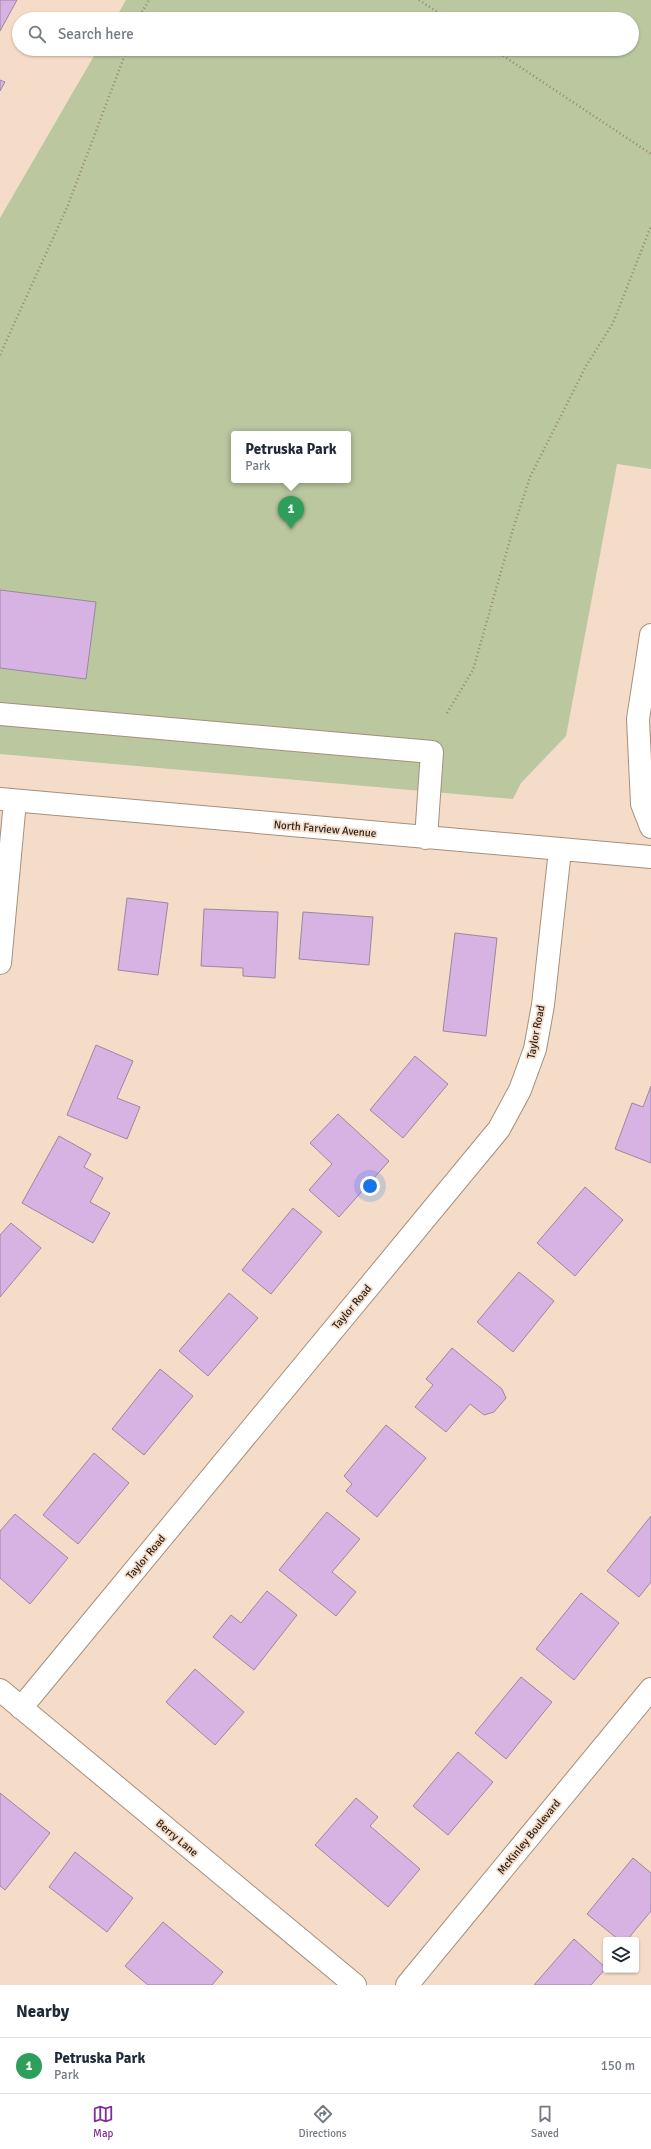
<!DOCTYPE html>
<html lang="en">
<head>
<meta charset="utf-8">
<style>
  :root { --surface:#fff; --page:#f6f6f7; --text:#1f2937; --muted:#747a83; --line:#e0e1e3; --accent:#802e9e }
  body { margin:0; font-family:Signika,sans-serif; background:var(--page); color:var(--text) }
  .controls { position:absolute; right:12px; bottom:12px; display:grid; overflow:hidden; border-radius:4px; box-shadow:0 1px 3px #0004 }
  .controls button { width:36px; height:36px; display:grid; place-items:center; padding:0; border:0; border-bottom:1px solid var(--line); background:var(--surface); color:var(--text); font:20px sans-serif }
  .you { position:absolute; left:370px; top:1186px; width:14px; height:14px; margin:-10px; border:3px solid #fff; border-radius:50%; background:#1a73e8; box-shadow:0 0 0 6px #1a73e833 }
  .badge { display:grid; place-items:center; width:26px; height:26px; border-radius:50%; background:var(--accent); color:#fff; font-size:13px; font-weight:700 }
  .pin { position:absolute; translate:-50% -33px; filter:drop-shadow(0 1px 2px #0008) }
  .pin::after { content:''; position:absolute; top:21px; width:14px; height:12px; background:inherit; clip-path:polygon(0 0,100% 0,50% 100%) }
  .popup { position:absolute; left:231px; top:431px; width:120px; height:52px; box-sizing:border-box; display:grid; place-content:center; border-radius:4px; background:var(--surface); filter:drop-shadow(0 1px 3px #0005); font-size:13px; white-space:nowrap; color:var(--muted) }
  .popup b { font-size:15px; color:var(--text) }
  .popup::after { content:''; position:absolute; left:50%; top:100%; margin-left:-8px; border:8px solid transparent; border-top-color:var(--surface) }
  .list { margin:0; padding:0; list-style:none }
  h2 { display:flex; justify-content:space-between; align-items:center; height:52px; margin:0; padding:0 16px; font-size:17px }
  h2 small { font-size:13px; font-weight:400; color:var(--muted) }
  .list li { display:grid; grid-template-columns:26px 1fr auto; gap:12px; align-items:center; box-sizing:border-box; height:56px; padding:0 16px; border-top:1px solid var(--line) }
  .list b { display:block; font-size:15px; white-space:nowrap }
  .list p { margin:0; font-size:13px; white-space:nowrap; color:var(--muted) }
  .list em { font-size:13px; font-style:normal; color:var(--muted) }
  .icon { flex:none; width:22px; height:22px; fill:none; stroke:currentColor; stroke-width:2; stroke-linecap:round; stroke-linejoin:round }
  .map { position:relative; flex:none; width:651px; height:1985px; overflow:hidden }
  .search { position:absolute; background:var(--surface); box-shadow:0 1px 3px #0004; left:12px; right:12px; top:12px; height:44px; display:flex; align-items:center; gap:10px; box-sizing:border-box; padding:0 14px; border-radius:22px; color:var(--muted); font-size:15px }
  .sheet { height:108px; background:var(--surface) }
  nav { display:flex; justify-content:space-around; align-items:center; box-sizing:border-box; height:56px; border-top:1px solid var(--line); background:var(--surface); font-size:11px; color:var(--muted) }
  nav a { display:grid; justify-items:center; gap:2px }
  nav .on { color:var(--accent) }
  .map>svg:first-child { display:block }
</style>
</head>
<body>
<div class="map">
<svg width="651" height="1985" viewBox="0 0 651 1985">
  <rect width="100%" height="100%" fill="#f5dcc8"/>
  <!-- green -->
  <path fill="#bac79f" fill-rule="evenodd" d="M 126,0 L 651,0 L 651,469 L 617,464 L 566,736 L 521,783 L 513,799 L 0,754 L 0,218 L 98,49 L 632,49 L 632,19 L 115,19 ZM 234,434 L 348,434 L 348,480 L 234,480 Z"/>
  <!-- building -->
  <path fill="#d7b3e4" stroke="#99889f" d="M 0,0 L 17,0 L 0,31 Z
    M 0,80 L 5,82 L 0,91 Z
    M 0,590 L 96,602 L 86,679 L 0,668 Z
    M 127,898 L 168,903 L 158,975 L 118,970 Z
    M 204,909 L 278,912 L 275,978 L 243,976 L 243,968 L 201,966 Z
    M 303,912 L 373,917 L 369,965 L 299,959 Z
    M 455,933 L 497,938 L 486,1036 L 443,1031 Z
    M 96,1045 L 133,1061 L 117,1098 L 140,1107 L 127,1139 L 67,1115 Z
    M 415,1056 L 448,1084 L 403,1138 L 370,1110 Z
    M 651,1086 L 651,1163 L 615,1149 L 632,1103 L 643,1107 Z
    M 338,1114 L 389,1161 L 339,1217 L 309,1190 L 332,1164 L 310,1143 Z
    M 59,1136 L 91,1154 L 84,1167 L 103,1178 L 90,1202 L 110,1213 L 93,1243 L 22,1203 Z
    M 585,1187 L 623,1220 L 575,1276 L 537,1243 Z
    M 293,1208 L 322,1232 L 271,1294 L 242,1270 Z
    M 11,1223 L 41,1248 L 0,1297 L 0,1235 Z
    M 519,1272 L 554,1301 L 513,1352 L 477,1322 Z
    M 229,1293 L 258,1318 L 208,1376 L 179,1351 Z
    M 452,1348 L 502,1389 L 506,1398 L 494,1412 L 484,1415 L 470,1404 L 446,1432 L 415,1407 L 433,1385 L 426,1379 Z
    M 160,1369 L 193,1396 L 144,1455 L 112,1429 Z
    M 386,1425 L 426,1458 L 377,1517 L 346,1491 L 352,1484 L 344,1476 Z
    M 94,1453 L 129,1483 L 78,1544 L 43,1515 Z
    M 327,1512 L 360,1539 L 332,1572 L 356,1592 L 336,1616 L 279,1570 Z
    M 15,1514 L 68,1558 L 30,1604 L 0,1578 L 0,1531 Z
    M 651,1516 L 651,1582 L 639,1597 L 607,1571 Z
    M 267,1591 L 297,1615 L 254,1670 L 213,1637 L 231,1615 L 241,1623 Z
    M 581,1593 L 619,1623 L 574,1680 L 536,1649 Z
    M 195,1669 L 244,1712 L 215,1745 L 166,1702 Z
    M 521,1677 L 552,1702 L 506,1759 L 475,1733 Z
    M 458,1752 L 493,1782 L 448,1835 L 413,1806 Z
    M 0,1793 L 50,1833 L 5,1890 L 0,1886 Z
    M 356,1798 L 378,1817 L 370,1826 L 420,1869 L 388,1907 L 315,1845 Z
    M 75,1852 L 133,1898 L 107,1932 L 49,1887 Z
    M 633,1858 L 651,1873 L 651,1911 L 627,1940 L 619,1940 L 587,1914 Z
    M 163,1922 L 223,1972 L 212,1985 L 148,1985 L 125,1966 Z
    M 574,1939 L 606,1968 L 591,1985 L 534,1985 Z"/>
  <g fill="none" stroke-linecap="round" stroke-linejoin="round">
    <!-- minor casing -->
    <g stroke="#a58f7c" stroke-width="24">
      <path id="minor" d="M 651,635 L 638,719 L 642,804 L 651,827
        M 0,714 L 432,752 L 426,838
        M 0,799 L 651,857
        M 0,963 L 15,801
        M 0,1690 L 355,1985
        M 21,1708 L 499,1129 L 520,1090 L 535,1049 L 543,1005 L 560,850
        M 407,1985 L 651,1689"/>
    </g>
    <!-- path -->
    <path stroke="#988678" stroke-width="2.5" stroke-dasharray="1 3" stroke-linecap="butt" d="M 419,0 L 448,19
      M 138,19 L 149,0
      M 493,49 L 651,154
      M 0,355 L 68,205 L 127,49
      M 447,713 L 473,670 L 514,526 L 530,477 L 586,366 L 613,323 L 651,226"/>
    <!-- minor -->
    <use href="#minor" stroke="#fff" stroke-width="22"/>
  </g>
  <g text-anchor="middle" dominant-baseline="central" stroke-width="3.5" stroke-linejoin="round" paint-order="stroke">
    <!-- street labels -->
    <g font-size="11" fill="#261d16" stroke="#f5dcc8">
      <text transform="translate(325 829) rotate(5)">North Farview Avenue</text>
      <text transform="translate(536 1032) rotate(-79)">Taylor Road</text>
      <text transform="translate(352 1307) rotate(-50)">Taylor Road</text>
      <text transform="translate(146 1557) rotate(-50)">Taylor Road</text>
      <text transform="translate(529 1837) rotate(-51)">McKinley Boulevard</text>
      <text transform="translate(177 1838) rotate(40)">Berry Lane</text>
    </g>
  </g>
</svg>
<div class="controls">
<button><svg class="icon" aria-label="layers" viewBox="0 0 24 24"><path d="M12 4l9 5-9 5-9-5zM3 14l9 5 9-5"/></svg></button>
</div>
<div class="you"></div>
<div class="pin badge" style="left:291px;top:529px;background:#2e9e5b">1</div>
<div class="popup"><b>Petruska Park</b>Park</div>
<div class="search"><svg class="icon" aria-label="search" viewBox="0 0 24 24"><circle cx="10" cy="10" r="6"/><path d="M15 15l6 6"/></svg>Search here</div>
</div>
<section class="sheet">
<h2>Nearby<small></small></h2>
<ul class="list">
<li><span class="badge" style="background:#2e9e5b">1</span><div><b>Petruska Park</b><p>Park</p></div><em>150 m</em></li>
</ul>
</section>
<nav>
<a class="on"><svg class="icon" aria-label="map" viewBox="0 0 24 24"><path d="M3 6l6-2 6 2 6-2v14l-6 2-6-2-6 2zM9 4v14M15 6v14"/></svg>Map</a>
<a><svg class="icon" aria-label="directions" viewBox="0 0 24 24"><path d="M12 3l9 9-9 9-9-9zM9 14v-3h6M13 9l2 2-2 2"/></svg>Directions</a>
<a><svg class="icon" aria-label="saved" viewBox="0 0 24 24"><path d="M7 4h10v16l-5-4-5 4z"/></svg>Saved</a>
</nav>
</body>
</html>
